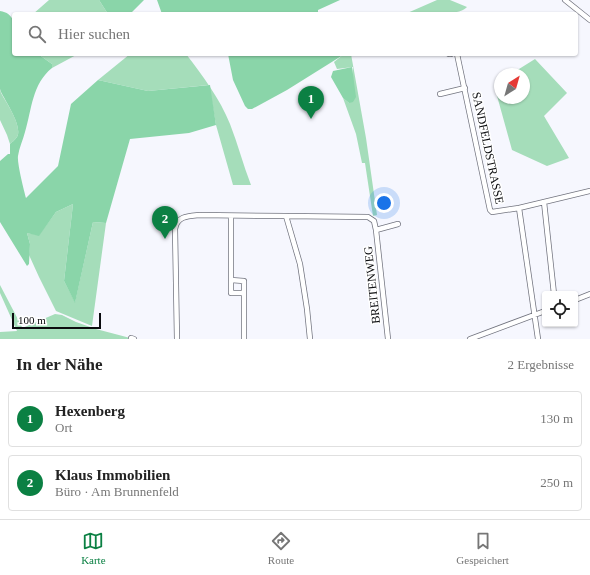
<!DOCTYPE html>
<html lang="de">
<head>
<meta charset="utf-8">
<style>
  :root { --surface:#fff; --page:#f6f6f6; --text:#222; --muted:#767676; --line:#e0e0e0; --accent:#0b8043 }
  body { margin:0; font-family:"Times New Roman",serif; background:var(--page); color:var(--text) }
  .controls { position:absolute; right:12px; bottom:12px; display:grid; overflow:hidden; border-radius:4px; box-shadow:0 1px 3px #0004 }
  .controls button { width:36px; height:36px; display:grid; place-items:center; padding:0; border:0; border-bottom:1px solid var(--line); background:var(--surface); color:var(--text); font:20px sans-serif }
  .compass { position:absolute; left:494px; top:68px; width:36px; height:36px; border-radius:50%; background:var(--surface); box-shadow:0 1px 3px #0004; rotate:37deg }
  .scale { position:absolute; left:12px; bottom:10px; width:89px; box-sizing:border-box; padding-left:4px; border:2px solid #0b0c0f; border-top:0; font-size:11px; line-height:14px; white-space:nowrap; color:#0b0c0f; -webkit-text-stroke:3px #fff; paint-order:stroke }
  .you { position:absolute; left:384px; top:203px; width:14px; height:14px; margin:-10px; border:3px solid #fff; border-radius:50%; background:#1a73e8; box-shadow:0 0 0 6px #1a73e833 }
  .badge { display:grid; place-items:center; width:26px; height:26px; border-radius:50%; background:var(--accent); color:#fff; font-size:13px; font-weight:700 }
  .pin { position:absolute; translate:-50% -33px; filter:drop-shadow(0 1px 2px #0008) }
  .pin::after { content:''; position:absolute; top:21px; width:14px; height:12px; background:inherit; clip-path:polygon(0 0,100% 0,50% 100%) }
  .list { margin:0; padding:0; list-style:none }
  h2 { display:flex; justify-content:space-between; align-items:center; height:52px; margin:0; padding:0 16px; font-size:17px }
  h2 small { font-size:13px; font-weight:400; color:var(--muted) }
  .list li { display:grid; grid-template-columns:26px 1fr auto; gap:12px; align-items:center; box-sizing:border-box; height:56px; margin:0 8px 8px; padding:0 8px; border:1px solid var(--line); border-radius:4px }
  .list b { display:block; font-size:15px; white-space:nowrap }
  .list p { margin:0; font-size:13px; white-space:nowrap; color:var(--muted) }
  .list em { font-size:13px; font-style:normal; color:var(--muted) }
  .icon { flex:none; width:22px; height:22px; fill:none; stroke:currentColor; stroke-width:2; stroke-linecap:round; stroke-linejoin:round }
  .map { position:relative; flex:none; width:590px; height:339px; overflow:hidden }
  .search { position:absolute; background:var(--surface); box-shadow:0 1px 3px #0004; left:12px; right:12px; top:12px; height:44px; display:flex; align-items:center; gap:10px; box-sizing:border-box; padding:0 14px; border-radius:4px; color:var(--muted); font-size:15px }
  .sheet { height:180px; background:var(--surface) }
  nav { display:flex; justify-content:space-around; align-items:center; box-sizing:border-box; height:56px; border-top:1px solid var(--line); background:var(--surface); font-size:11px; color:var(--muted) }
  nav a { display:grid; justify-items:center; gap:2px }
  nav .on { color:var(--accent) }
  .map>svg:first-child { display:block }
</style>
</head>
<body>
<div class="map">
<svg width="590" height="339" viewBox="0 0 590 339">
  <rect width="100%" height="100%" fill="#f6f7fe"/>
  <!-- green -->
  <path fill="#a5ddba" d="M 49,0 L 99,0 L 108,14 L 33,14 Z
    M 437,0 L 450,0 L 467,7 C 459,17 419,14 405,14 Z
    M 38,54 L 78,54 L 52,68 L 52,64 Z
    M 130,54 L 186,54 C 203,76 220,99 230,124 C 238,144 243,165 251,185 L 233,185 L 216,125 L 209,85 L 148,91 L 98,80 Z
    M 344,54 L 351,54 L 366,138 L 377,215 L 373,216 L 365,163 L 362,163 L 356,134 L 343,98 L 349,103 L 353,67 L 337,69 L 334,62 Z
    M 535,59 L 567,93 L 544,116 L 569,158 L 547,166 L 512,150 L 494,85 L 500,81 L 500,98 L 524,98 L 524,74 L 511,74 Z
    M 0,89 L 1,93 C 6,102 23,127 17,137 C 15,140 12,142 10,144 L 7,135 L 0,120 Z
    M 73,204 L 64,281 L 75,302 L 93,222 L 106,223 L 92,326 L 56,311 L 39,277 L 29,255 L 30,244 L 27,233 L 39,235 L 56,212 Z
    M 0,285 L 22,327 L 20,329 L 55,314 L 62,315 L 76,322 L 96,329 L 134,339 L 0,339 L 0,332 L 17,331 L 0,293 Z"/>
  <!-- forest -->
  <path fill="#8ad5a9" d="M 99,0 L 144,0 L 130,14 L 108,14 Z
    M 157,0 L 340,0 L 318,10 L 318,14 L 162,14 Z
    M 0,11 C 7,12 11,15 14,22 L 14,54 L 38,54 L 52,64 L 52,68 C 32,84 32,109 25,132 C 23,140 19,148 18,156 C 17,163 24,190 26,198 L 58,166 L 71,104 L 98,80 L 148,91 L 210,85 L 216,125 L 189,133 L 130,139 L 106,223 L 93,222 L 75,303 L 64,281 L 73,204 L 56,212 L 39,236 L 27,233 L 30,244 L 29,264 L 27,266 L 0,222 L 0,161 L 8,154 L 10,154 L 10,144 C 12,142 15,140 17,137 C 23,127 6,102 1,92 L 0,89 Z
    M 228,54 L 342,54 L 343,55 L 287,90 L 252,109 L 248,109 L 245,106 L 233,80 Z
    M 352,67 L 356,97 L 353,102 L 349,103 L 343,98 L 331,77 L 333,71 Z"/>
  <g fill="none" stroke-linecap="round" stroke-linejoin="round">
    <!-- minor casing -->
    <g stroke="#72747f" stroke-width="6">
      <path id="minor" d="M 565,0 L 590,20
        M 449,54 L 451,54
        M 457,54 L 490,210 L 492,212 L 519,208 L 590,191
        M 440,94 L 465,88
        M 544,202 L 554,294
        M 519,208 L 538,339
        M 231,216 L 231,293 L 244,293
        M 376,230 L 398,224
        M 231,280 L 244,281 L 244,339
        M 575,300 L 590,294
        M 131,338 L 134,339
        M 177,339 L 175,229 C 177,216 188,216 199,215 L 286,216
        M 310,339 L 307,309 L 300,264 L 286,216 L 368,217 L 374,221 L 376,230 L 388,339
        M 470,339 L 545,311"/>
    </g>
    <!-- minor -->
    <use href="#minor" stroke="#fff" stroke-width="4.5"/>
  </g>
  <g text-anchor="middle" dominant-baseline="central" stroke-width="3" stroke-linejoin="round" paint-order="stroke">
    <!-- street labels -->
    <g font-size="12" fill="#0b0c0f" stroke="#fff">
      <text transform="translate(488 148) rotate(78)">SANDFELDSTRASSE</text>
      <text transform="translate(372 285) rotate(-96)">BREITENWEG</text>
    </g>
  </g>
</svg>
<div class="controls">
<button><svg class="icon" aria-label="locate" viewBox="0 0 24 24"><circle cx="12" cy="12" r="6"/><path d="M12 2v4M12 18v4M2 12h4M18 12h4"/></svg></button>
</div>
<svg class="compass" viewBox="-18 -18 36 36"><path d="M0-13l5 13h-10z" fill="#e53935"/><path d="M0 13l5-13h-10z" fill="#767676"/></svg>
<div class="scale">100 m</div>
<div class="you"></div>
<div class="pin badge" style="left:311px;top:119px">1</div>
<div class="pin badge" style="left:165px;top:239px">2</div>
<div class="search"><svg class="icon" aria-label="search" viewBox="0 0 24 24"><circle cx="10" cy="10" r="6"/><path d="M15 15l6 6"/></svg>Hier suchen</div>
</div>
<section class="sheet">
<h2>In der Nähe<small>2 Ergebnisse</small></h2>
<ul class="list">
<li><span class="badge">1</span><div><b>Hexenberg</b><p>Ort</p></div><em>130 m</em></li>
<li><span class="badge">2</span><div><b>Klaus Immobilien</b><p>Büro · Am Brunnenfeld</p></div><em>250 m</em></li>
</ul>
</section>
<nav>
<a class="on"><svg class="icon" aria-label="map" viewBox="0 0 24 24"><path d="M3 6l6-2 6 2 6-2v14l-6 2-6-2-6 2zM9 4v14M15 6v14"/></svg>Karte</a>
<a><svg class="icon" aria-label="directions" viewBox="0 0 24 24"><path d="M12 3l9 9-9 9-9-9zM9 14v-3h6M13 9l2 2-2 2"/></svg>Route</a>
<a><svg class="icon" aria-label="saved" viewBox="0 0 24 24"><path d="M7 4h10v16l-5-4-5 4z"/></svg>Gespeichert</a>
</nav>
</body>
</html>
